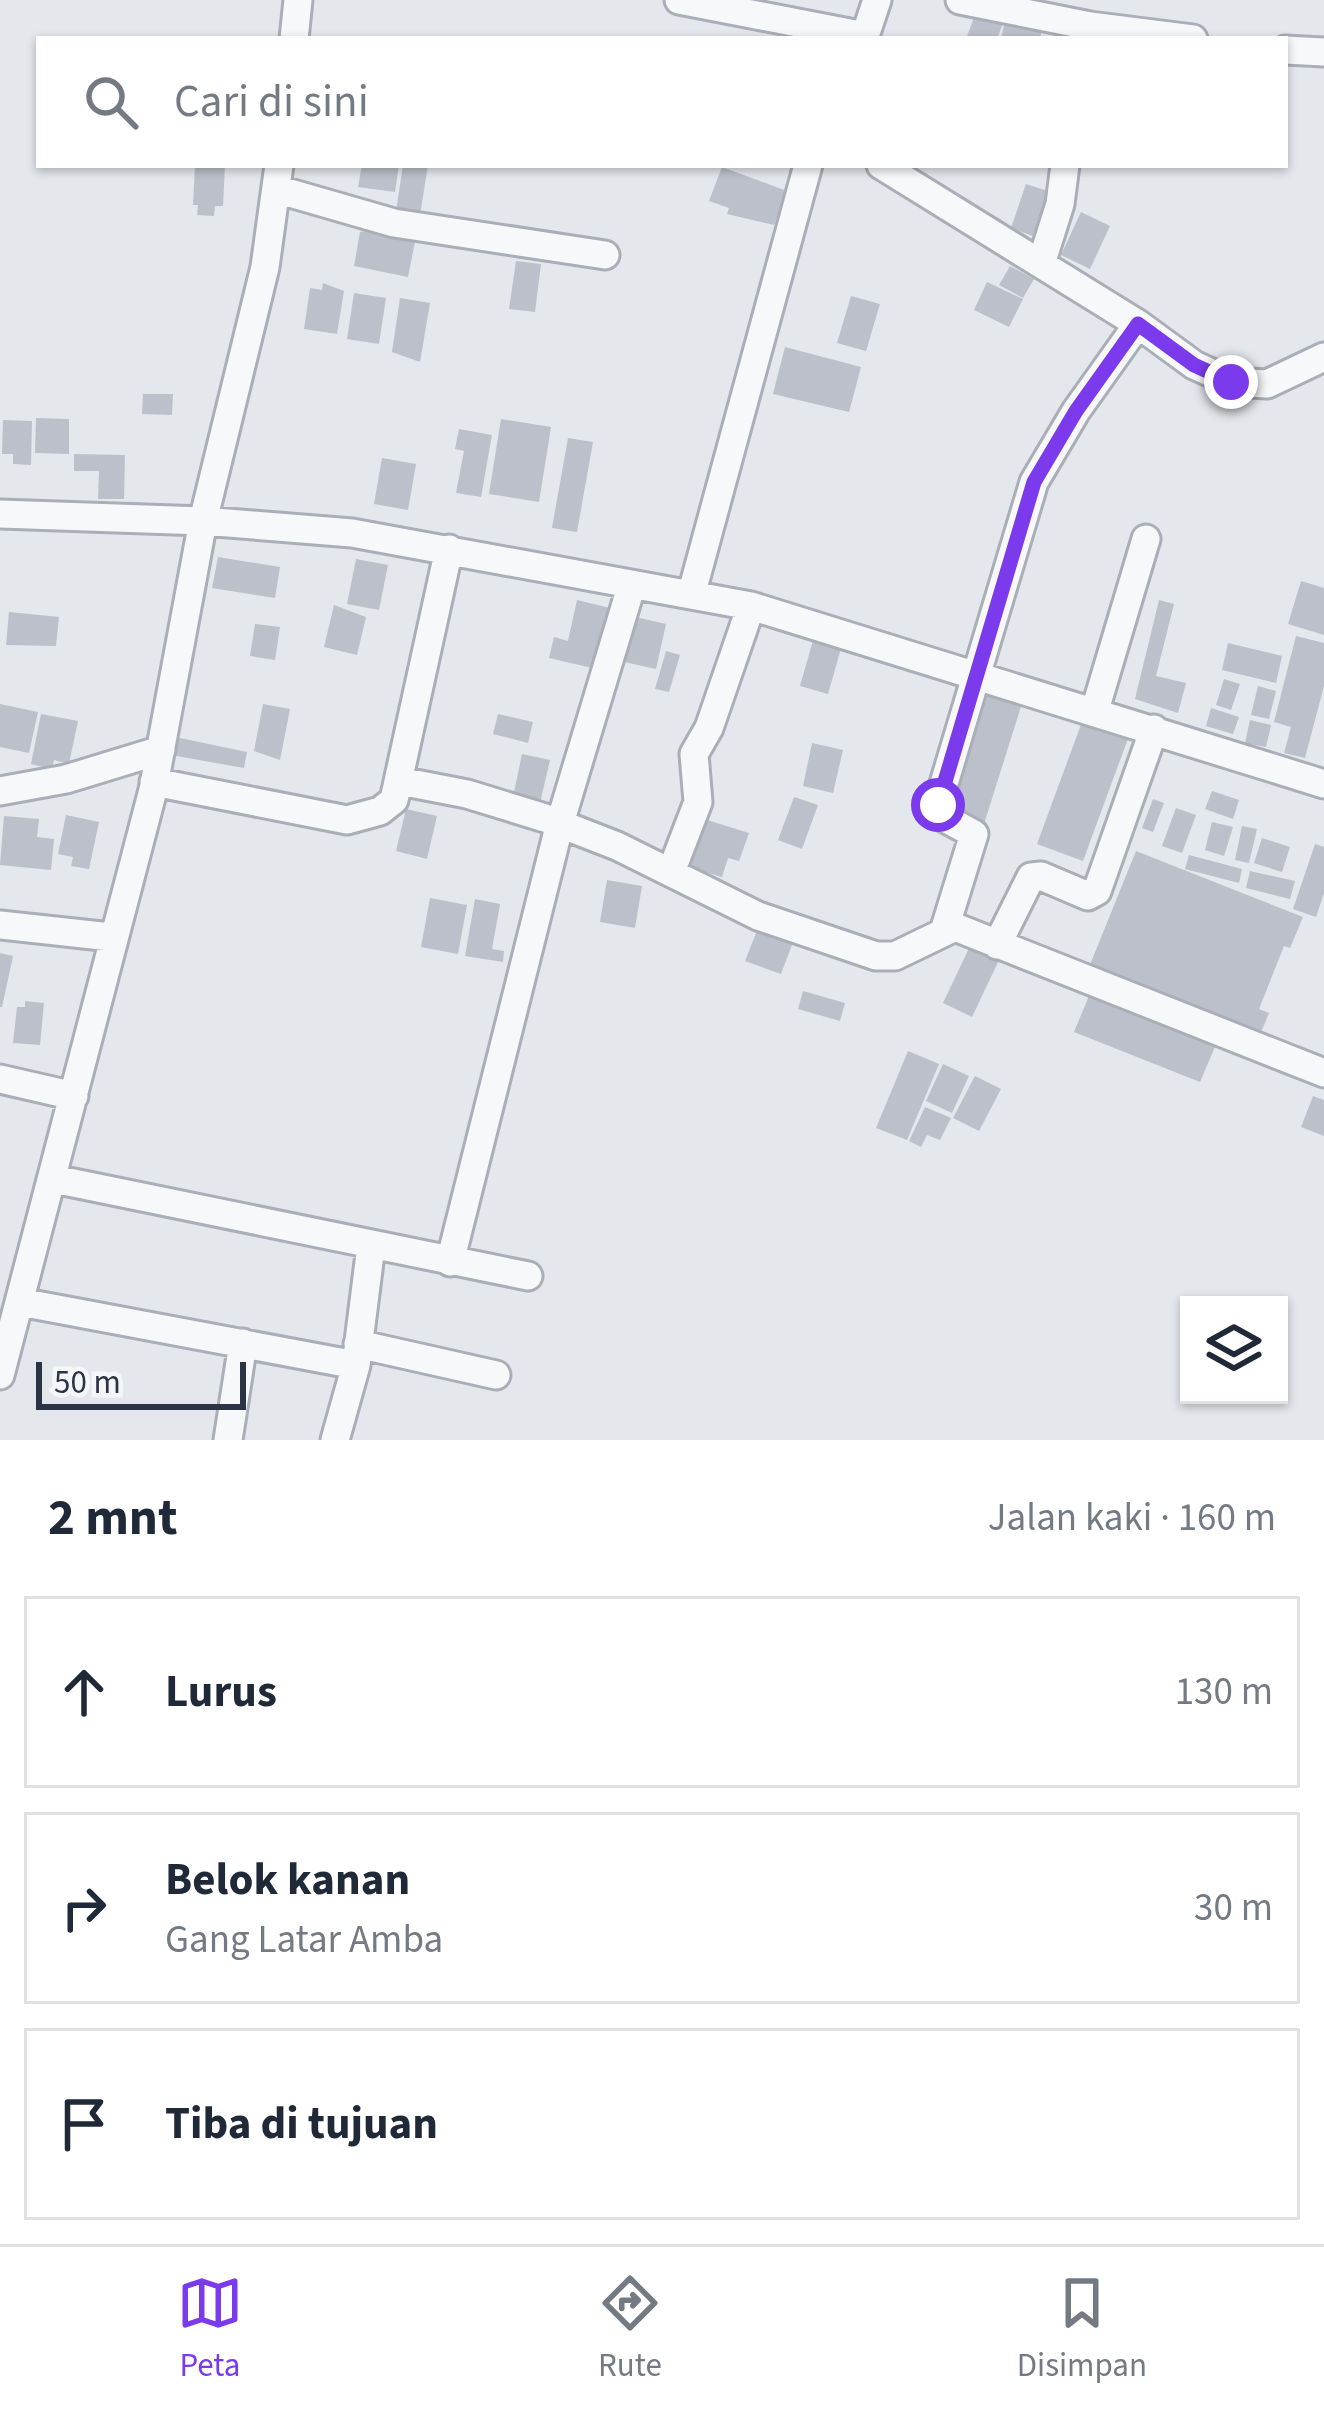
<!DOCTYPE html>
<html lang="id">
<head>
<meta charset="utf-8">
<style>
  :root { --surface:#fff; --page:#f2f2f3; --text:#1f2937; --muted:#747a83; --line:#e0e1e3; --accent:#7c3aed }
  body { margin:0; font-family:"Source Sans 3",sans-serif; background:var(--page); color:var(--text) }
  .controls { position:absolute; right:36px; bottom:36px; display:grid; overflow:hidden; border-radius:0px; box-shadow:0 3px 9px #0004 }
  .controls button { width:108px; height:108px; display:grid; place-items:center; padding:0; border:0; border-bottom:3px solid var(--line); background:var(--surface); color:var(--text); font:60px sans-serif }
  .scale { position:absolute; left:36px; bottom:30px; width:210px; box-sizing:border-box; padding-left:12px; border:6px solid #2b3445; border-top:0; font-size:33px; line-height:42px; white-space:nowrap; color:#2b3445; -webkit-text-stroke:9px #f4f6f9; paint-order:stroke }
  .stop { position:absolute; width:36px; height:36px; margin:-27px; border:9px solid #7c3aed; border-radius:50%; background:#fff }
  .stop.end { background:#7c3aed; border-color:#fff; box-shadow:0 3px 12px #0008 }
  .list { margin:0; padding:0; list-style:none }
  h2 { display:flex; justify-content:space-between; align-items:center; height:156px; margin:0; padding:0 48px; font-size:51px }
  h2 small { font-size:39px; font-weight:400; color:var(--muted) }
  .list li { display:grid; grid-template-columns:78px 1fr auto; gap:36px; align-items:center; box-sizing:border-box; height:192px; margin:0 24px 24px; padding:0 24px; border:3px solid var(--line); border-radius:0px }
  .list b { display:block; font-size:45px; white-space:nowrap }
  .list p { margin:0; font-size:39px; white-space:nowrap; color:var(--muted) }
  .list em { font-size:39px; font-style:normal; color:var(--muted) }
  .icon { flex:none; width:66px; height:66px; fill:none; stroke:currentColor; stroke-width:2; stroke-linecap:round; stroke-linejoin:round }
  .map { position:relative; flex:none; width:1324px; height:1440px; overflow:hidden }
  .search { position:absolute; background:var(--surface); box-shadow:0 3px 9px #0004; left:36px; right:36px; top:36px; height:132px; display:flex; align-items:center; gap:30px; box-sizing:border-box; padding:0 42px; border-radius:0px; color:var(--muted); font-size:45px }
  .sheet { height:804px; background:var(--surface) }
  nav { display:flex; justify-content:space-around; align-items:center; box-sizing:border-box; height:168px; border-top:3px solid var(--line); background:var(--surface); font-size:33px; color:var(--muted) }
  nav a { display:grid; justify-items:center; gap:6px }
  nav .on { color:var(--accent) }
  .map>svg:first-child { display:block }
</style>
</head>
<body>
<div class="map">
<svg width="1324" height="1440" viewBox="0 0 1324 1440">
  <rect width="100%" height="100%" fill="#e4e7ec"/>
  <!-- building -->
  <path fill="#bbc0ca" d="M 976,12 L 1003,23 L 997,39 L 966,39 Z
    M 1005,21 L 1042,30 L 1040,39 L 1001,39 Z
    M 195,165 L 225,165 L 223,206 L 215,206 L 214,216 L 197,215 L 198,205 L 193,205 Z
    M 362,165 L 399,165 L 395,192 L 358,187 Z
    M 403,165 L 428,165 L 420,215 L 396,211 Z
    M 722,167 L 787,191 L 774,225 L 727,214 L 729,208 L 709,201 Z
    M 1026,184 L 1057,194 L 1041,239 L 1011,228 Z
    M 1081,212 L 1110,226 L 1090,269 L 1061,255 Z
    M 372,230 L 415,242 L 408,277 L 354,266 L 360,232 Z
    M 516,261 L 541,264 L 535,312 L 509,309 Z
    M 1010,266 L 1034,279 L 1023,298 L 999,285 Z
    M 987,282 L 1023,299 L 1009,327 L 974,310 Z
    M 323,283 L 344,291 L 337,334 L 304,329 L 310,288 L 322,290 Z
    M 354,293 L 386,298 L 379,344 L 347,339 Z
    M 851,296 L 880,304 L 866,351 L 837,343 Z
    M 400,298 L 430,303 L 420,362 L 392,352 Z
    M 785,347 L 861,367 L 849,412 L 773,394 Z
    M 143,394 L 173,394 L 172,415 L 142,414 Z
    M 36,418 L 69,419 L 69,454 L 35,453 Z
    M 501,419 L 551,427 L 539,502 L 489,494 Z
    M 3,420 L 32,421 L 31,465 L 13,464 L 13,454 L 2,454 Z
    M 459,429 L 492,435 L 481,497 L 456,493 L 464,451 L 455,449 Z
    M 568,438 L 593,442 L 577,532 L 552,528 Z
    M 74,454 L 125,455 L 124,499 L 98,499 L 99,471 L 74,471 Z
    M 382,458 L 416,464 L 408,510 L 374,504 Z
    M 218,557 L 280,567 L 275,598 L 212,588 Z
    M 356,559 L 388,565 L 379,610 L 347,604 Z
    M 1301,581 L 1324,588 L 1324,635 L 1288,624 Z
    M 577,600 L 618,610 L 605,671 L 549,658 L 554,637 L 568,641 Z
    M 1159,600 L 1174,604 L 1156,676 L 1186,683 L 1178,713 L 1135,699 Z
    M 334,605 L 366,617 L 357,655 L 324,647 Z
    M 9,612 L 59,617 L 56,646 L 6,645 Z
    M 631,616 L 666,624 L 656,669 L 620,661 Z
    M 255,624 L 280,627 L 275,660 L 250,656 Z
    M 1296,636 L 1324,643 L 1324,686 L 1305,758 L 1284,753 L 1291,727 L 1274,722 Z
    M 814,637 L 842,645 L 828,694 L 800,686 Z
    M 1228,643 L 1282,656 L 1276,683 L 1222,670 Z
    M 666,651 L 680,655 L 669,692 L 655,689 Z
    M 1224,679 L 1240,684 L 1231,710 L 1216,705 Z
    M 978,682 L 1024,697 L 984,824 L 938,809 Z
    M 1258,686 L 1276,691 L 1269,719 L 1251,715 Z
    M 0,704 L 38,712 L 29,753 L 0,747 Z
    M 263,704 L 290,709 L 280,760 L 254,751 Z
    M 1211,708 L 1239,717 L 1233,734 L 1206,726 Z
    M 41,714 L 78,721 L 69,764 L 54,760 L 52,769 L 31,764 Z
    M 498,714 L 533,722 L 528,743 L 493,734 Z
    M 1083,719 L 1129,736 L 1083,861 L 1037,844 Z
    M 1250,720 L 1271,725 L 1266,747 L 1245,743 Z
    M 175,737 L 247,752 L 244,768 L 171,755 Z
    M 812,743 L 843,750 L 833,793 L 803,786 Z
    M 522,754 L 550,760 L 540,803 L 513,797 Z
    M 1212,791 L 1239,800 L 1233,819 L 1205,809 Z
    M 794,797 L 818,805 L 802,849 L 778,840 Z
    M 1153,799 L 1164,803 L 1153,832 L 1142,828 Z
    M 1176,808 L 1196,815 L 1182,853 L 1162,846 Z
    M 406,809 L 437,816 L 427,859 L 396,851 Z
    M 66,815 L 99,822 L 89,869 L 71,866 L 73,857 L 58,854 Z
    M 4,816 L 39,819 L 37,837 L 54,839 L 51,870 L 0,865 Z
    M 704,819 L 749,833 L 739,861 L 728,858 L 722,877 L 689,867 Z
    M 1212,822 L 1233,827 L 1224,856 L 1205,850 Z
    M 1242,826 L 1257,829 L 1249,863 L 1235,860 Z
    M 1262,838 L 1290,847 L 1282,872 L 1254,863 Z
    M 1315,844 L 1324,847 L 1324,893 L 1316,917 L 1293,909 Z
    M 1136,851 L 1303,917 L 1290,948 L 1284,946 L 1259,1009 L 1269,1013 L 1256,1044 L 1085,977 Z
    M 1189,855 L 1242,869 L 1239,883 L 1185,869 Z
    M 1250,871 L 1295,881 L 1290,899 L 1246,888 Z
    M 607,880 L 642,886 L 635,928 L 600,922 Z
    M 430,898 L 467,905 L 458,954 L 421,947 Z
    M 475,899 L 500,904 L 492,949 L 504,951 L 503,962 L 465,956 Z
    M 758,928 L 793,942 L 781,974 L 745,961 Z
    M 971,944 L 1000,958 L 972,1017 L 943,1003 Z
    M 0,953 L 13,956 L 2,1007 L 0,1007 Z
    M 803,991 L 845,1003 L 840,1021 L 798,1009 Z
    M 1091,991 L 1217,1042 L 1200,1082 L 1074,1032 Z
    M 25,1001 L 44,1003 L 40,1045 L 13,1043 L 17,1007 L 25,1007 Z
    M 908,1051 L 939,1064 L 907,1140 L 876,1128 Z
    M 943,1064 L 969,1076 L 952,1113 L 926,1101 Z
    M 975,1076 L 1001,1089 L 979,1131 L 953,1118 Z
    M 1313,1096 L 1324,1100 L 1324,1136 L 1301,1127 Z
    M 925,1107 L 951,1118 L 940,1140 L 927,1135 L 921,1147 L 909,1141 Z"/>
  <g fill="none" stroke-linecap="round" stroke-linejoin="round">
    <!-- minor casing -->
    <g stroke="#a9aeb7" stroke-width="33">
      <path id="minor" d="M 679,0 L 865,36
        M 960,0 L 1090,26 L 1193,39
        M 294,39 L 298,0
        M 864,39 L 877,0
        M 1285,50 L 1324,52
        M 881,165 L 1138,324 L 1194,365 L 1231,382 L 1267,384 L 1324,357
        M 276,189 L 394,223 L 605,255
        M 1041,264 L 1060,204 L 1065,165
        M 0,514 L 203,521 L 352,533 L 751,606 L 1324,784
        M 692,592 L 808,165
        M 1095,710 L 1146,539
        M 400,781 L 467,794 L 545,818 L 617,846 L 758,916 L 876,956 L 895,956 L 955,927 L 1324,1073
        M 154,782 L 347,820 L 380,811 L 394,800 L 449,549
        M 0,791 L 66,779 L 161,750
        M 671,872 L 698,802 L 694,754 L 709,728 L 751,606
        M 0,925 L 111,937
        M 945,928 L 974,834 L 939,815 L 937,807 L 1034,482 L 1076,411 L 1138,324
        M 997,945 L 1031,877 L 1041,876 L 1088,896 L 1097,891 L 1154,729
        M 0,1079 L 74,1096
        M 54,1179 L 528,1276
        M 450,1262 L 560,823 L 632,584
        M 20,1302 L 356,1365
        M 358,1344 L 496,1375
        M 0,1375 L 153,790 L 203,521 L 265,267 L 279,165
        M 228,1440 L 243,1343
        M 335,1440 L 356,1365 L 371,1246"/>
    </g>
    <!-- minor -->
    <use href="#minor" stroke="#f7f8fa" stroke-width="27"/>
  </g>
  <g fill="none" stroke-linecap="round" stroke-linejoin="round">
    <!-- route -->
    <path stroke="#7c3aed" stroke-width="15" d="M 938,805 L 1034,482 L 1076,411 L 1138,324 L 1194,365 L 1231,382"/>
  </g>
</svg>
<div class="controls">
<button><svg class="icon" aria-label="layers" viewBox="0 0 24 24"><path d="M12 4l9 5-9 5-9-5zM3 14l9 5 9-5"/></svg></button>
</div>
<div class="scale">50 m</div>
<div class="stop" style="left:938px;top:805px"></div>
<div class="stop end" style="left:1231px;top:382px"></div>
<div class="search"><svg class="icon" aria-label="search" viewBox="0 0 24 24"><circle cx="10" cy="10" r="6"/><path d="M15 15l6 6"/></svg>Cari di sini</div>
</div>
<section class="sheet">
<h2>2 mnt<small>Jalan kaki · 160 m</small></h2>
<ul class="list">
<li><svg class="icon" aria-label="ahead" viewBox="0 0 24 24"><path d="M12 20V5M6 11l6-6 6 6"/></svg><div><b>Lurus</b></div><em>130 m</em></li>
<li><svg class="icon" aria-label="right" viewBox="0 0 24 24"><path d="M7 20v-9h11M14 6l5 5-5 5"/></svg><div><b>Belok kanan</b><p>Gang Latar Amba</p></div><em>30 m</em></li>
<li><svg class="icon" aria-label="arrive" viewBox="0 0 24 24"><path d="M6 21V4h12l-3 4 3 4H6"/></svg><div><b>Tiba di tujuan</b></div></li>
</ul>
</section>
<nav>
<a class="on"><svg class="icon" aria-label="map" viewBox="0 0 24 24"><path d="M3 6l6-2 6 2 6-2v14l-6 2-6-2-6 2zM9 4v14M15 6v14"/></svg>Peta</a>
<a><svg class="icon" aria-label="directions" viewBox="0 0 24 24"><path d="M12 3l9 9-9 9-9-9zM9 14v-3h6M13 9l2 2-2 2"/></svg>Rute</a>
<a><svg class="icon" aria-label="saved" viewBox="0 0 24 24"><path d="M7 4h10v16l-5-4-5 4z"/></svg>Disimpan</a>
</nav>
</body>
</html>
